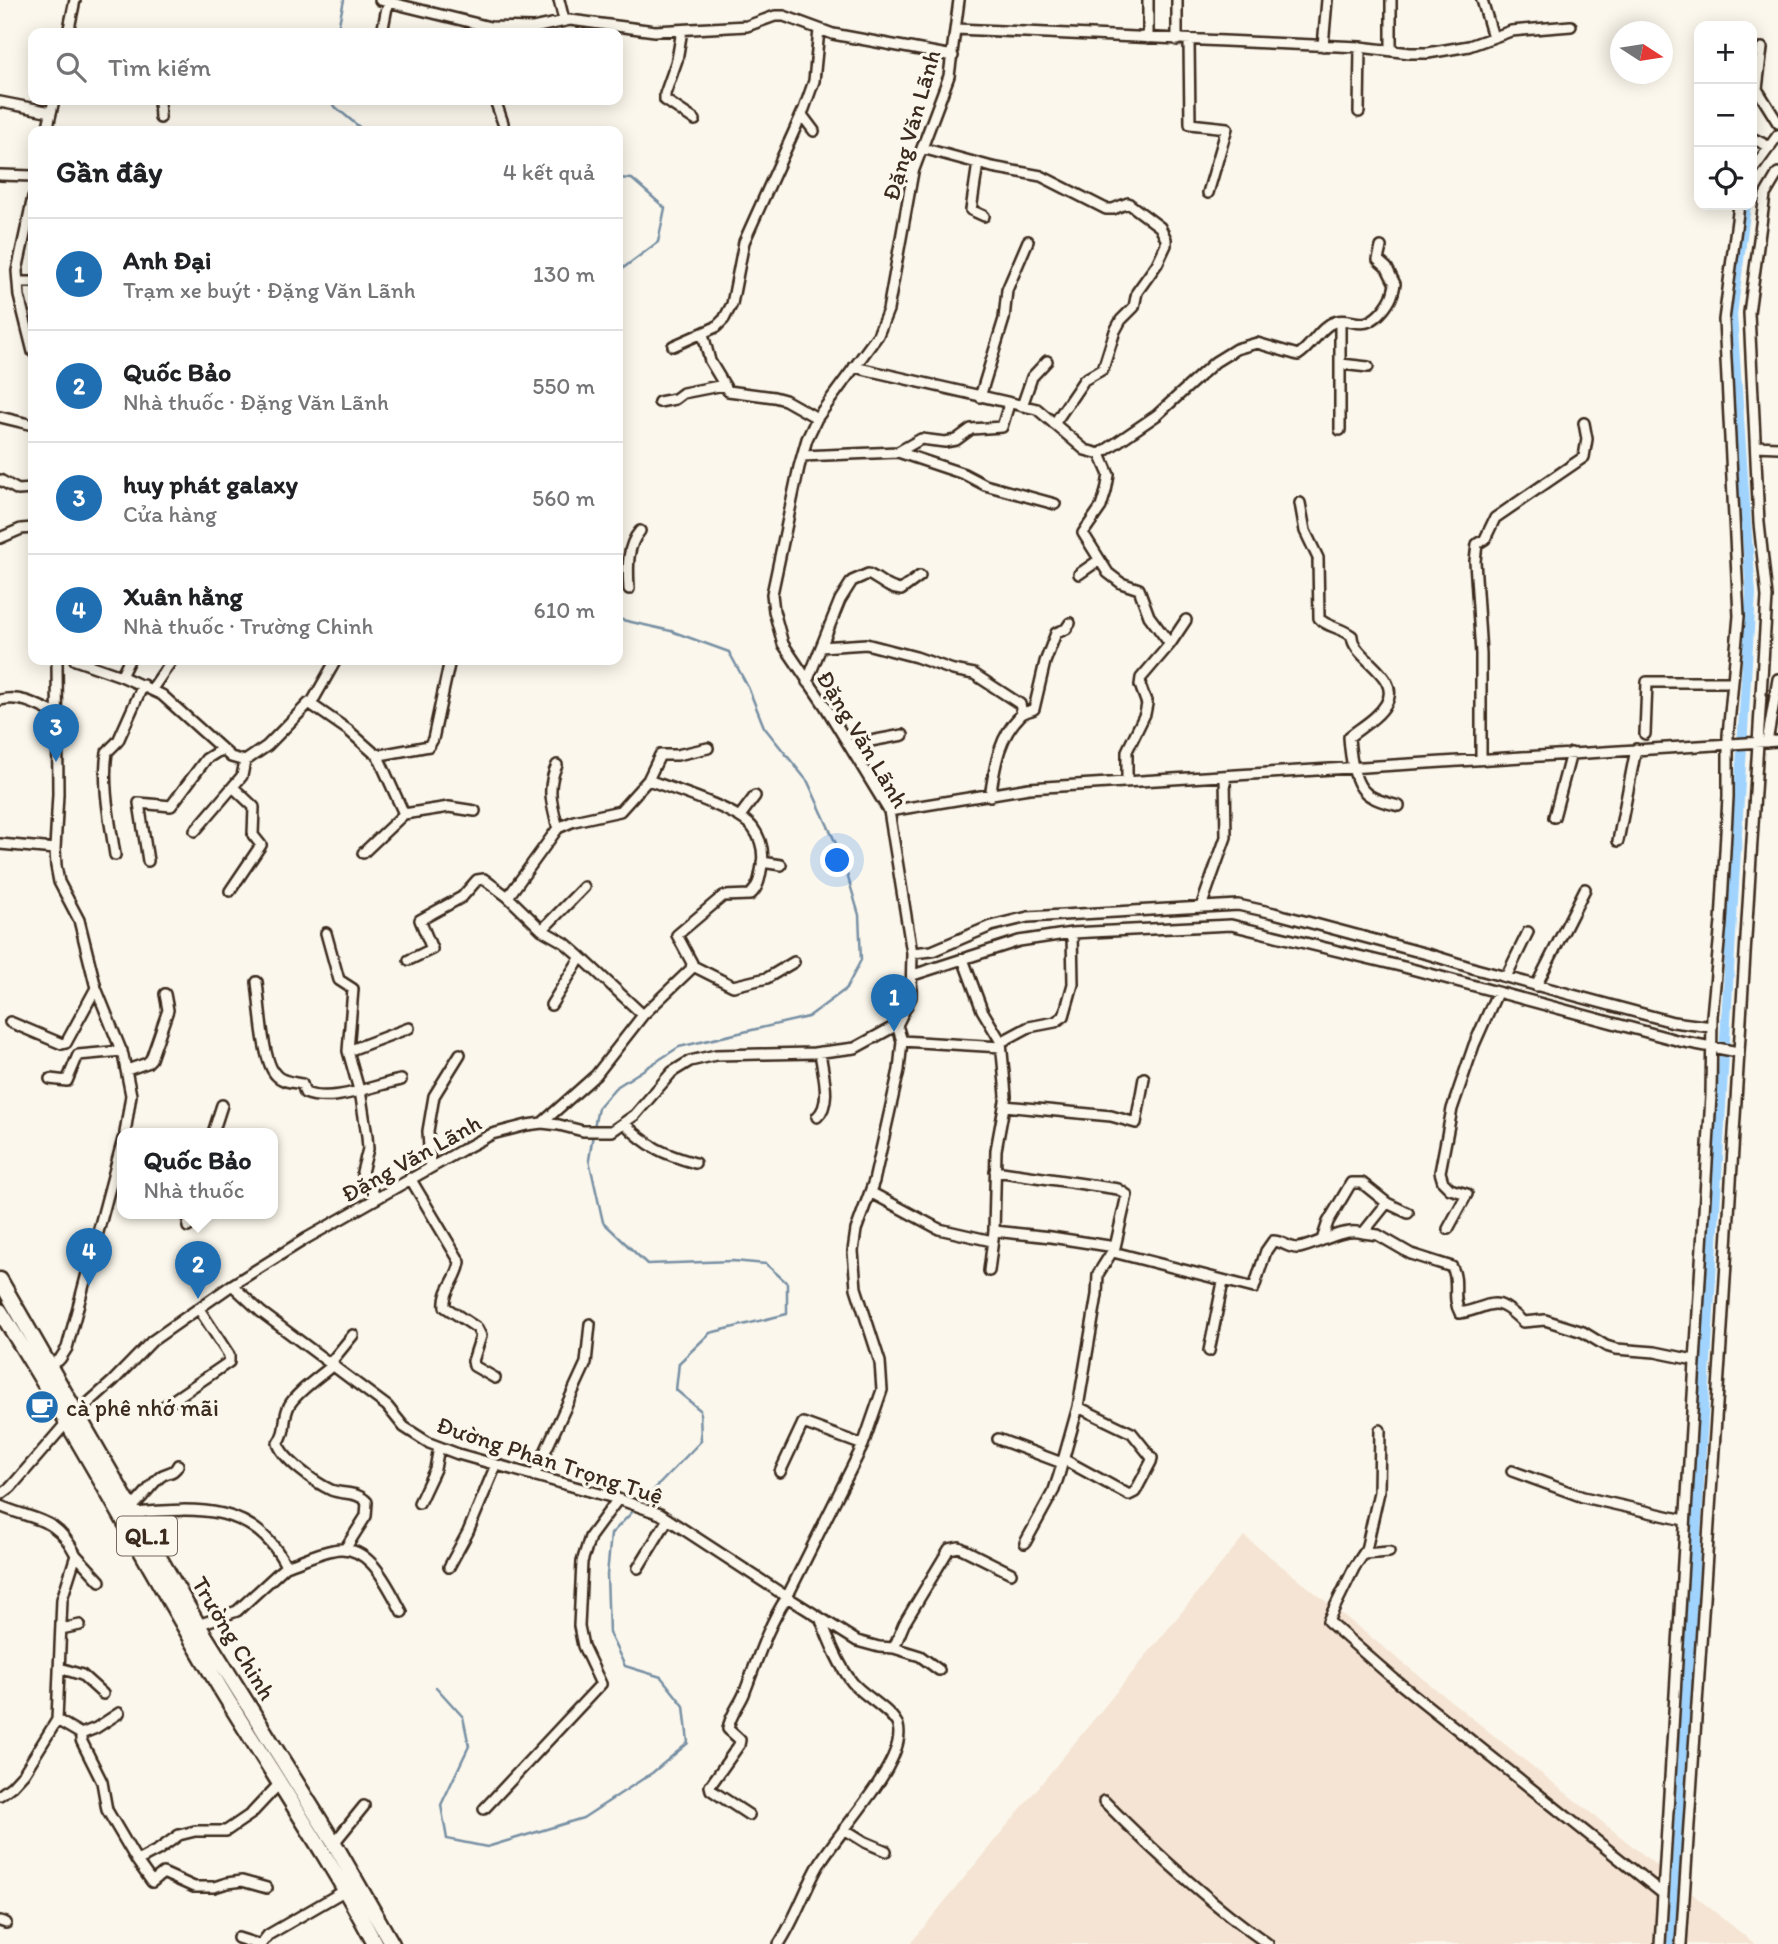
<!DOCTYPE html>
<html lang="vi">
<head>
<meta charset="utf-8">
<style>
  :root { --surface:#fff; --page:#f2f2f2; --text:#202124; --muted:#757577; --line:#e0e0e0; --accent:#1f6fb2 }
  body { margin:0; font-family:Itim,sans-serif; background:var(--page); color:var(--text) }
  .controls { position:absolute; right:21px; top:21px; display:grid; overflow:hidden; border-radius:14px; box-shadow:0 4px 18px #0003 }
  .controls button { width:63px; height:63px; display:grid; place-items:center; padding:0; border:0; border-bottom:2px solid var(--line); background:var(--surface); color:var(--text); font:35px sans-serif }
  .compass { position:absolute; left:1610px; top:21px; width:63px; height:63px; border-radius:50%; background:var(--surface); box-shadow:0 4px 18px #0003; rotate:102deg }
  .you { position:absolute; left:838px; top:861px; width:24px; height:24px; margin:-18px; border:5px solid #fff; border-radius:50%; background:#1a73e8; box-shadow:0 0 0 10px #1a73e833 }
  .badge { display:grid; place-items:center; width:46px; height:46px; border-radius:50%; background:var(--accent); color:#fff; font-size:23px; font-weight:700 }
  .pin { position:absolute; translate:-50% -58px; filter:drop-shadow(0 2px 4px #0008) }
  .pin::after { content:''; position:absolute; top:37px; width:24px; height:21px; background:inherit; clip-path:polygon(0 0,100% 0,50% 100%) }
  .popup { position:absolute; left:117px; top:1128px; width:161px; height:91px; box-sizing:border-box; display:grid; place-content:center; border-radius:14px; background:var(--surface); filter:drop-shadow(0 2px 5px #0005); font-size:23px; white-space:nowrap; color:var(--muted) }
  .popup b { font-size:26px; color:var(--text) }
  .popup::after { content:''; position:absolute; left:50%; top:100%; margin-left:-14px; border:14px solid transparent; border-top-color:var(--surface) }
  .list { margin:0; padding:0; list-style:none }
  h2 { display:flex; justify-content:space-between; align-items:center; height:91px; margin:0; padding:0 28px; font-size:30px }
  h2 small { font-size:23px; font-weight:400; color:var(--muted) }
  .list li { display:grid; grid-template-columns:46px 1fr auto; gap:21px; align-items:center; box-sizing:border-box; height:112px; padding:0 28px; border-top:2px solid var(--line) }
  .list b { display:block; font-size:26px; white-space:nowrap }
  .list p { margin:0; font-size:23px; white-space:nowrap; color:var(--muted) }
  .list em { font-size:23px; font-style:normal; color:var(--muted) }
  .icon { flex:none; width:38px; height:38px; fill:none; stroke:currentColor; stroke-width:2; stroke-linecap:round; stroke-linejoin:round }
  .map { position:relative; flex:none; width:1778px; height:1944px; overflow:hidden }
  .search { position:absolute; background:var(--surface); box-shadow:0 4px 18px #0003; left:28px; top:28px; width:595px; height:77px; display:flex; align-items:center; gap:18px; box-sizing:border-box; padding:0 24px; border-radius:14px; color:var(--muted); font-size:26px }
  .panel { position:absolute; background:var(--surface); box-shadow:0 4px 18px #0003; left:28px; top:126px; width:595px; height:539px; border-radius:14px }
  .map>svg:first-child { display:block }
</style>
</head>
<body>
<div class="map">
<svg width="1778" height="1944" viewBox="0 0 1778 1944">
  <rect width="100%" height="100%" fill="#fbf7ec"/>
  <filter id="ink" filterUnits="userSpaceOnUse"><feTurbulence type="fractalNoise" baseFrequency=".0143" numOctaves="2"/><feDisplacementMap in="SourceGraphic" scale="14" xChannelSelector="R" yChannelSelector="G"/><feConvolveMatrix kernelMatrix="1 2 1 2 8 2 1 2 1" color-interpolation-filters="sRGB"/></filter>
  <g filter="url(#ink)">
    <!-- built -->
    <path fill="#f5e4d3" d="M 1244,1536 L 1755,1944 L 910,1944 Z"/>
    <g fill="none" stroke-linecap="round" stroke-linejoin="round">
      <!-- stream -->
      <path stroke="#7890a4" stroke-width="2.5" d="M 337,33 L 344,0
        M 333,100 L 333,105 L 364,131
        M 618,178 L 632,179 L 665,208 L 658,242 L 618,272
        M 594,1127 L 598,1108 L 615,1088 L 679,1047 L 808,1017 L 846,989 L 861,960 L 859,915 L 842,857 L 808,782 L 764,727 L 748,687 L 729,652 L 671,631 L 618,619
        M 436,1687 L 463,1717 L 469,1746 L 441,1805 L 447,1839 L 487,1847 L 583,1818 L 652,1773 L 688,1743 L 684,1706 L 661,1677 L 625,1666 L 609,1633 L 607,1575 L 611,1534 L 701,1441 L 700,1410 L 676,1390 L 679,1363 L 710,1333 L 787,1314 L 787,1283 L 766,1264 L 733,1261 L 647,1264 L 603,1222 L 589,1160 L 593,1134"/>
      <!-- canal -->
      <path stroke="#a0d4fe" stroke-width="10" d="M 1672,1944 L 1751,594 L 1732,315 L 1746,205"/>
      <!-- minor casing -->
      <g stroke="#3b2a1e" stroke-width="14">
        <path id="minor" d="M 380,0 L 490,27 L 533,28 L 570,20 L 655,31 L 747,26 L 775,16 L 784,16 L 833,34 L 953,56
          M 559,0 L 564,20
          M 1482,0 L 1493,37
          M 956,29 L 1360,47 L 1410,53 L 1428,53 L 1469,46 L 1511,31 L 1571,26
          M 682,30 L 677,60 L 665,94 L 665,100 L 695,120
          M 68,33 L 75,0
          M 382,33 L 388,2
          M 1148,38 L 1148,0
          M 1177,40 L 1177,0
          M 1189,40 L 1190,124 L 1227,128 L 1208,193
          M 1323,46 L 1327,0
          M 1762,48 L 1757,89 L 1778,123
          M 1391,51 L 1391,0
          M 159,100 L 160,118
          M 495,100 L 503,123
          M 0,102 L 51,112
          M 1359,112 L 1360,47
          M 802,115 L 814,131
          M 47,131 L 54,100
          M 1752,138 L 1770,147
          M 922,148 L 992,167 L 1041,176 L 1106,209 L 1113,209 L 1128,203 L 1160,227 L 1166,239 L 1166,245 L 1157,264 L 1137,292 L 1134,307 L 1121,320 L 1115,331 L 1103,369 L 1084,380 L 1054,424
          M 978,163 L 971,210 L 984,216
          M 1752,171 L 1778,135
          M 0,175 L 33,176
          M 33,197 L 17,271 L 19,296 L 33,352
          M 18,282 L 33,282
          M 703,334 L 710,361 L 728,391 L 774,397 L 785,400 L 817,418
          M 673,346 L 716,327 L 724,319 L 732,304 L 744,242 L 804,109 L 814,81 L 819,30
          M 1341,364 L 1368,367
          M 854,367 L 1037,409 L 1085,450 L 1100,454 L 1109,475 L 1106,491 L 1101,507 L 1083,533 L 1108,573 L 1121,583 L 1139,589 L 1149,616 L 1170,644 L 1141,678 L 1140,685 L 1147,704 L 1145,714 L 1127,751 L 1127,782
          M 980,397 L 1004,319 L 1007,290 L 1028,241
          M 659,402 L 675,399 L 683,393 L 724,385
          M 1022,406 L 1032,377 L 1047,361
          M 0,417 L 33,425
          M 1340,430 L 1340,322
          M 1756,446 L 1778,447
          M 898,452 L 921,439 L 945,442 L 956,440 L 971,429 L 1002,427 L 1009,404
          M 1100,454 L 1157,415 L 1215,362 L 1236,349 L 1257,343 L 1298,355 C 1311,347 1317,332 1330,324 C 1351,312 1361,337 1384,309 C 1391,300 1393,295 1395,284 L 1387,268 L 1378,260 L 1381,247
          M 802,456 L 898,452 L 964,474 L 985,485 L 1055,504
          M 0,480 L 18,490 L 33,489
          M 1300,503 L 1305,531 L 1318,558 L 1319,618 C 1326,627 1341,627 1352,636 C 1352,658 1403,676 1386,704 C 1378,718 1361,727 1349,737 C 1350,752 1353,780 1364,791 C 1372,800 1388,803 1399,806
          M 0,538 L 21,529 L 33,528
          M 1079,574 L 1099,560
          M 629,589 C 628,569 626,547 640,531
          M 1170,644 L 1186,620
          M 821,647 L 866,644 L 916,657 L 953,670 L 974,674 L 1020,704 L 1022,713
          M 57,660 L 58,794 L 55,849 L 56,866 L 59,882 L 79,920 L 96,988 L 123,1055 L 131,1095 L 125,1133
          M 75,660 L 121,676 L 162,695 L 231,757 L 245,761 L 267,746 L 309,703 L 348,730 L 374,753 L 380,755 L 429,746 L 433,739 L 450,660
          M 121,676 L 129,660
          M 807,682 L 840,600 L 852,581 L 868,574 C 880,579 887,589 901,590 L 920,576
          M 152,689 L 172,660
          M 0,700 C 21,695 37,705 56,714
          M 311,704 L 336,660
          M 1645,734 L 1647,682 L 1732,682
          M 1767,742 L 1778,679
          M 849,745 L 903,735
          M 1481,759 L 1481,654 L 1475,561 L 1477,544 L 1485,539 L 1495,518 L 1584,457 L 1587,439 L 1584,423
          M 557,765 C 546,788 552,805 558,828
          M 990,796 C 995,767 998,738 1020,716 C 1023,712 1030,711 1034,709 L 1045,662 L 1056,633 L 1066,629 L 1070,623
          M 889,811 L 1029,788 L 1778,741
          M 404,814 L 449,807 L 475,811
          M 740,816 L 755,796
          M 1554,817 L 1571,753
          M 195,831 L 242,776 L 245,761
          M 1618,841 L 1636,749
          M 0,844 L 55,849
          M 363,853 L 404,814 L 377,754
          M 115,855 C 110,821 102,786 107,752 L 118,741 L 143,685
          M 148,861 L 139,803 L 171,806 L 206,759 L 222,749
          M 762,862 L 781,865
          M 230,891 L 261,845 L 253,835 L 254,807 L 234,788
          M 508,897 L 558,828 L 574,821 L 620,811 L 648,780 L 660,755 L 677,755 L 708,748
          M 1201,907 L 1226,837 L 1225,776
          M 542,930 L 584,887
          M 326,933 L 339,980 L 353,989 L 348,1051 L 361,1097 L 367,1136 L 368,1149 L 362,1172 L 376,1198
          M 912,953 L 932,951 L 991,926 L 1028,917 L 1238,905 L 1274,913 L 1431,955 L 1476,969 L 1673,1022 L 1712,1027
          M 963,959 L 982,1010 L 1001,1042 L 1005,1084 L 1006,1096 L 996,1150 L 994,1231 L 989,1271
          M 409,960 L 432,949 L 420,920 L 462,897 L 477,880 L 484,879 L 508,897 L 542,930 L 565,943 L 581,957 L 643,1015
          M 693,966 L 733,986 L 767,978 L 794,962
          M 913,975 L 1019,941 L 1072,933 L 1231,925 L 1404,967 L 1680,1041 L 1738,1052
          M 1506,977 L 1528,932
          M 257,982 C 260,1004 262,1061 276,1075 C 282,1082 293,1082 302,1084 L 305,1093 C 332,1104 374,1085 401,1080
          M 1536,986 L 1585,889
          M 551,1005 L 581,957
          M 10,1022 L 62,1044 L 66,1043 L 96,988
          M 902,1041 L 1001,1047
          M 1001,1042 L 1029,1027 L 1055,1022 L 1064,1016 L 1073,984 L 1072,933
          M 348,1051 L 409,1028
          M 127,1070 L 147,1063 L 151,1059 L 168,1010 L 165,994
          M 50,1079 L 67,1081 L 78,1055 L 122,1051
          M 1004,1106 L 1111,1116 L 1136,1123 L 1144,1078
          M 817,1117 C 833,1103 822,1071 820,1052
          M 542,1123 L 596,1075 L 643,1015 L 691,969 L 692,963 L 677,935 L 723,896 L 750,895 C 759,887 760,877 762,865 C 764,852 762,840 753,828 C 740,810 673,789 648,780
          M 624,1123 C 648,1147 663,1154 695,1163
          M 213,1133 L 222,1105
          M 430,1167 L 428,1131 L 434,1096 L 460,1054
          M 995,1171 L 1118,1189 L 1127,1195 L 1115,1247 L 1098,1274 L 1097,1295 L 1078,1407 L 1059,1475 L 1054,1490 L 1025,1543
          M 410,1178 L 460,1262 C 458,1279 443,1290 445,1307 L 477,1328 L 481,1336 L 473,1361 L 474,1366 L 495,1378
          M 870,1192 L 939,1229 L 992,1241
          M 188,1227 L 190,1213
          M 1448,1229 L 1467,1194 L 1450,1189 L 1443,1182 L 1440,1172 L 1452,1109 L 1474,1045 L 1497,993
          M 994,1231 L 1051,1237 L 1115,1247
          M 1363,1233 L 1378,1235 L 1411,1254 L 1452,1267 C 1460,1282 1451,1297 1460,1313 C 1494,1307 1492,1292 1523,1322 L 1545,1320 L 1583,1332 L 1606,1346 L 1616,1349 L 1655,1352 L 1694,1360
          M 1322,1240 L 1328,1222 L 1351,1183 L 1362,1183 L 1387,1203 L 1408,1213
          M 1113,1252 L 1254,1288 L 1266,1251 L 1273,1241 C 1283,1241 1289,1249 1299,1248 C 1320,1244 1342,1227 1363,1233 L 1387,1203
          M 232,1285 L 261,1312 L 387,1406 L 404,1427 L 429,1443 L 458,1454 L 618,1499 L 660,1514 L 787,1597 L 863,1445 L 882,1390 L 880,1362 L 856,1288 L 853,1251 L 856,1230 L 874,1181 L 899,1070 L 902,1041 L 897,1025
          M 1209,1351 L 1223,1282
          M 331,1362 L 353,1335
          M 334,1364 C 322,1375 295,1393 289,1406 C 282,1420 288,1429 278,1443 C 282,1459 316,1483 331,1490 C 344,1495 357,1491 367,1502 L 366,1516 L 345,1549
          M 46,1367 L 60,1359 L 67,1348 L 123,1139
          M 163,1407 L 229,1362 L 229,1355 L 199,1309
          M 1380,1430 L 1379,1492 L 1366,1550 L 1354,1568 L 1328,1621 L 1394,1679 L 1662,1893
          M 998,1439 L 1062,1463
          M 1063,1459 L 1129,1495 L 1135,1492 L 1151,1462 L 1152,1458 L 1132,1433 L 1078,1407
          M 1512,1471 L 1583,1497 L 1684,1520
          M 780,1472 L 803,1423 L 863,1445
          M 534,1476 L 586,1363 L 590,1324
          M 0,1495 L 11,1487 L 68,1421 L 113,1381 L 152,1341 L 232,1285 L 307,1238 L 462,1150 L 492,1134 L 527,1125 L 542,1123 L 559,1125 L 583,1131 L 612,1131 L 635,1115 L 672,1072 L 690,1061 L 716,1055 L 814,1053 L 855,1048 L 897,1025 L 911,997 L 912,953 L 889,811 L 825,706 L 783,644 L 774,611 L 772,594 L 799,467 L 807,439 L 817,418 L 878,335 L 888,310 L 913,172 L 949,76 L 959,0
          M 419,1503 L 435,1469 L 439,1447
          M 0,1506 C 35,1521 56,1516 76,1555 L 62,1599 L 57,1720 L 24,1773 L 12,1786 L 0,1795
          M 131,1508 C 142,1499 149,1487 160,1477 C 167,1471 173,1475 178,1465
          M 134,1513 C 195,1508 254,1502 286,1566 C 301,1561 317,1553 333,1550 C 370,1542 388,1587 402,1612
          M 1364,1554 L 1389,1552
          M 76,1555 L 100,1581
          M 449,1567 L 468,1532 L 496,1465
          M 638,1568 L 668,1519
          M 198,1625 L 237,1611 L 286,1566
          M 61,1629 L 80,1625
          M 894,1648 L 904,1624 L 949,1549 L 959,1547 L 1011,1573
          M 60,1668 L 82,1675 L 103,1694
          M 57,1720 L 81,1734 L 81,1740 L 102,1782 L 107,1810 L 137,1861 L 158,1850 L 179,1835 L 195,1831 L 226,1831 L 251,1814 L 280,1783
          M 81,1734 L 96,1728 L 119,1713
          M 1104,1801 C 1155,1853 1208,1902 1268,1944
          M 484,1809 L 601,1684 L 583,1646 L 579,1626 L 582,1562 L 590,1537 L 618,1499
          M 749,1815 L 711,1790 L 710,1786 L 739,1745 L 740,1740 L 728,1729 C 730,1715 739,1706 744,1694 C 757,1661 767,1627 787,1597 L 857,1641 L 879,1647 L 894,1648 L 920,1656 L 939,1670
          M 844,1829 L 865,1842 L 886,1851
          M 334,1843 L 364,1806
          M 137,1861 L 152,1882 L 163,1873 L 194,1887 L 214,1887 L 227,1883 L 242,1881 L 267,1888
          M 0,1921 L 6,1923
          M 238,1938 L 257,1944
          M 261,1944 L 268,1935 L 344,1891
          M 779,1944 C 796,1918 805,1889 820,1863 C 837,1833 908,1761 898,1726 C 893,1711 862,1695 852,1682 C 838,1664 829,1640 821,1620
          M 1660,1944 L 1711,1096 L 1712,1016 L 1721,922 L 1728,797 L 1728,735 L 1739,616 L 1724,320 L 1739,205
          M 1681,1944 L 1721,1344 L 1767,597 L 1759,523 L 1749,313 L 1765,195 L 1778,173"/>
      </g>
      <!-- trunk casing -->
      <g stroke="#3b2a1e" stroke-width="19">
        <path id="trunk" d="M 0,1280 L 198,1625 L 334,1843 L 392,1944
          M 0,1311 C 77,1433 145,1561 219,1686 C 271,1772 328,1855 375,1944"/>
      </g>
      <!-- minor -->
      <use href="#minor" stroke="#fbf7ec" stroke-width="9"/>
      <!-- trunk -->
      <use href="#trunk" stroke="#fbf7ec" stroke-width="14"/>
    </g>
  </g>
  <!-- icons -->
  <defs>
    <g id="cafe-disc" transform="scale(1.75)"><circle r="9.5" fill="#1f6fb2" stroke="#fbf7ec"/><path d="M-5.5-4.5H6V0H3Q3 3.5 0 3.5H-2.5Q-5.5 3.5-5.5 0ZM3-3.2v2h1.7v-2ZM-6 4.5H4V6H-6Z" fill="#fff"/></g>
  </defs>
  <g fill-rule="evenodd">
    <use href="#cafe-disc" x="42" y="1407"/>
  </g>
  <g text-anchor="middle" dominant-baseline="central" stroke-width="7" stroke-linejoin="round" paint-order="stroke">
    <!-- shield labels -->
    <rect fill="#fbf7ec" stroke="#75685c" stroke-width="2" x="117" y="1516.5" width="60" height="39" rx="5"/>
    <g font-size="23" font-weight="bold" fill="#3b2a1e">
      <text x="147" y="1536">QL.1</text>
    </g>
    <!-- street labels -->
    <g font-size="24" fill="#3b2a1e" stroke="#fbf7ec">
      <text transform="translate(911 125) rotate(-74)">Đặng Văn Lãnh</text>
      <text transform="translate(863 739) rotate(59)">Đặng Văn Lãnh</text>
      <text transform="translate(411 1158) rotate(-29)">Đặng Văn Lãnh</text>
      <text transform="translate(550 1460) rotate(18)">Đường Phan Trọng Tuệ</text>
      <text transform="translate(234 1638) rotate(59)">Trường Chinh</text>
    </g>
    <!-- poi labels -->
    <g font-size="24" fill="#3b2a1e" stroke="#fbf7ec" text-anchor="start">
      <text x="66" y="1407">cà phê nhớ mãi</text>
    </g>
  </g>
</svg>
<div class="controls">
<button>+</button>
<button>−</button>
<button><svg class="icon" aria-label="locate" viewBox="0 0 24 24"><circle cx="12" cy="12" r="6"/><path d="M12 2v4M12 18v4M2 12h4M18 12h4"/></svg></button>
</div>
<svg class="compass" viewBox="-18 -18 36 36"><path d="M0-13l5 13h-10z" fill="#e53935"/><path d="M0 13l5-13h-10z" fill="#757577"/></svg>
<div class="you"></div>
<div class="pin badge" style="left:894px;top:1032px">1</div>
<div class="pin badge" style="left:198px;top:1299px">2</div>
<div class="popup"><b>Quốc Bảo</b>Nhà thuốc</div>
<div class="pin badge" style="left:56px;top:762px">3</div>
<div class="pin badge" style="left:89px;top:1286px">4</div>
<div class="search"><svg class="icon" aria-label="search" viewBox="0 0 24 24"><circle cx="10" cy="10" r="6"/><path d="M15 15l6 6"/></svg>Tìm kiếm</div>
<section class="panel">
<h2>Gần đây<small>4 kết quả</small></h2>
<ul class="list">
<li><span class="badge">1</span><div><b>Anh Đại</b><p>Trạm xe buýt · Đặng Văn Lãnh</p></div><em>130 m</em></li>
<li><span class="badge">2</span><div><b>Quốc Bảo</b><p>Nhà thuốc · Đặng Văn Lãnh</p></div><em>550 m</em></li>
<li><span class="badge">3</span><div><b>huy phát galaxy</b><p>Cửa hàng</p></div><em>560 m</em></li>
<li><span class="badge">4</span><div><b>Xuân hằng</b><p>Nhà thuốc · Trường Chinh</p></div><em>610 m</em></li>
</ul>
</section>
</div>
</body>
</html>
